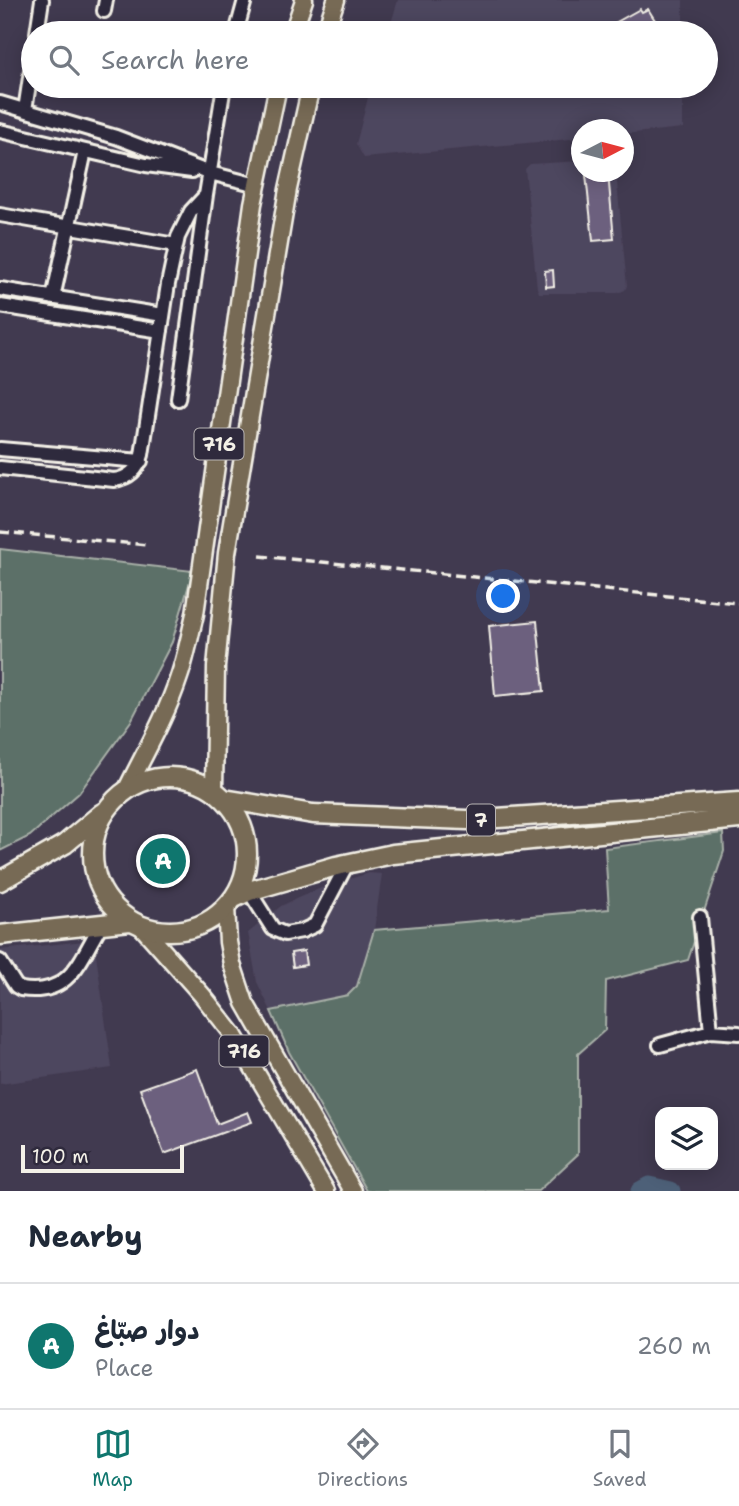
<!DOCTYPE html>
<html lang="en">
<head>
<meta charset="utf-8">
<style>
  :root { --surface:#fff; --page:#f6f6f7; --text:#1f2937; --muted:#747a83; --line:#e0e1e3; --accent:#0f766e }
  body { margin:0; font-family:"Shantell Sans","Playpen Sans Arabic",sans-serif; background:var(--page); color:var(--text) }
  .controls { position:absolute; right:21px; bottom:21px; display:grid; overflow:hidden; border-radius:14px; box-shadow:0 4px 18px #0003 }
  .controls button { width:63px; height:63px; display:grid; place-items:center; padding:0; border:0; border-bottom:2px solid var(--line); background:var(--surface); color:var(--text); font:35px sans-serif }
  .compass { position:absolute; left:571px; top:119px; width:63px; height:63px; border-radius:50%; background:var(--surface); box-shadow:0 4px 18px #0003; rotate:84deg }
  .scale { position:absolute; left:21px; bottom:18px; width:163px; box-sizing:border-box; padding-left:7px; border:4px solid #f4f1e8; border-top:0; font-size:19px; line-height:24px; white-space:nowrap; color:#f4f1e8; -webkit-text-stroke:5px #2f2a3d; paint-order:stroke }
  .you { position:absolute; left:504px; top:597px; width:24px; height:24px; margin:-18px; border:5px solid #fff; border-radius:50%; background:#1a73e8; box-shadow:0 0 0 10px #1a73e833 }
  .badge { display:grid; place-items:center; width:46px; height:46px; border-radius:50%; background:var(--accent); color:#fff; font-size:23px; font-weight:700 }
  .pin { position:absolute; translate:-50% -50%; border:4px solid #fff; box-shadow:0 2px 7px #0006 }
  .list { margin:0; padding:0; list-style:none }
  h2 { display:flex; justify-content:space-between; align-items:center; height:91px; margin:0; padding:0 28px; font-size:30px }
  h2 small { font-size:23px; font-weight:400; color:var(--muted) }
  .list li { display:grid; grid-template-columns:46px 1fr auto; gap:21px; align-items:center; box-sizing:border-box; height:126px; padding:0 28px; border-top:2px solid var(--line) }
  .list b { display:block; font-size:26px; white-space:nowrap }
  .list p { margin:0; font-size:23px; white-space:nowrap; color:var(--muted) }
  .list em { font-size:23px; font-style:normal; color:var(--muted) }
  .icon { flex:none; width:38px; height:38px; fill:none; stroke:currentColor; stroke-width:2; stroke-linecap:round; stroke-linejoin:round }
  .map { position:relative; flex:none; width:739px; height:1191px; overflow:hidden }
  .search { position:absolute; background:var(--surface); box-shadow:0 4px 18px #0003; left:21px; right:21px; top:21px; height:77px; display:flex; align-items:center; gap:18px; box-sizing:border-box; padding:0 24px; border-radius:38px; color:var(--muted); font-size:26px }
  .sheet { height:217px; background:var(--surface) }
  nav { display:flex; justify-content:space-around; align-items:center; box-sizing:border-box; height:98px; border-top:2px solid var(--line); background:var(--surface); font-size:19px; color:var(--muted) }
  nav a { display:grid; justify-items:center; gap:4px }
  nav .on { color:var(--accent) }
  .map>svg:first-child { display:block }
</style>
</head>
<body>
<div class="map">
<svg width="739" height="1191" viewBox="0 0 739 1191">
  <rect width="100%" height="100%" fill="#413a50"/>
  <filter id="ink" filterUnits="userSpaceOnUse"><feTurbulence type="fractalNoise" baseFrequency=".0143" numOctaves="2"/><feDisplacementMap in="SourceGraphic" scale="14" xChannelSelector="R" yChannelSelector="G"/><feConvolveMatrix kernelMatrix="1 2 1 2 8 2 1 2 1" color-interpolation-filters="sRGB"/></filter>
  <g filter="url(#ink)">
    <!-- built -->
    <path fill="#4e465e" d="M 398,0 L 683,0 L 683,33 L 388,33 Z
      M 371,86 L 683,86 L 683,128 L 624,134 L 624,130 L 582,130 L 581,138 L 364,158 L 356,144 Z
      M 581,161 L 582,172 L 616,172 L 627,286 L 625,290 L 618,293 L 539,293 L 537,288 L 525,169 L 530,164 Z
      M 369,873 L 382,874 L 374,930 L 357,986 L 348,995 L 271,1011 L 257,982 L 248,933 L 281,906 L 300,897 L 321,888 Z
      M 94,940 L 112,1068 L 0,1084 L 0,950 Z"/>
    <!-- green -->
    <path fill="#5c6f67" stroke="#a8b0a8" stroke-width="2" d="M 0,549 L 193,571 L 172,642 L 131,721 L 79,793 L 30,836 L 0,851 Z
      M 723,833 L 724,851 L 688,960 L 606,981 L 605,1030 L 578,1054 L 578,1154 L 538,1191 L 367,1191 L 289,1052 L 271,1011 L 348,995 L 357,986 L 374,930 L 609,909 L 605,848 Z"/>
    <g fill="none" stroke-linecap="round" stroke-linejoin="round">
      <!-- river -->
      <path stroke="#4d6178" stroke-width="19" d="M 640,1191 L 649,1186 L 671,1191"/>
    </g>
    <!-- building -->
    <path fill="#6c617e" stroke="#f4f1e8" stroke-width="2" d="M 640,9 L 642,12 L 648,9 L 663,33 L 597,33 Z
      M 623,86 L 651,86 L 649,95 L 622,89 Z
      M 608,173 L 614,239 L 593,241 L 586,175 Z
      M 553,270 L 554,286 L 546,287 L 545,271 Z
      M 537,621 L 544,691 L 495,696 L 489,626 Z
      M 304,951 L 306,965 L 293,967 L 291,953 Z
      M 197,1069 L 217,1124 L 248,1112 L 252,1122 L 164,1154 L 140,1089 Z"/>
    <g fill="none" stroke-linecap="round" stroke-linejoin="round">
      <!-- minor casing -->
      <g stroke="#f4f1e8" stroke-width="18">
        <path id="minor" d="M 104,11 L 106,0
          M 37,33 L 42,0
          M 236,33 L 245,0
          M 0,103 L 116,137 L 210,173 L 257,185
          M 25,110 L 33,58
          M 0,131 L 146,165 L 192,171
          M 0,215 L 176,245
          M 0,289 L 163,315
          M 53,298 L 85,151
          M 0,306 L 161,331
          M 178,399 L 206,195 L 224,86
          M 0,449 L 141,461
          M 0,468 L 114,480 C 129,478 138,470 142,455 L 168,284 L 178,237 L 191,211 L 206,195
          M 249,891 L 273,929 L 285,934 L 302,931 L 315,925 L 347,864
          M 700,917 L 711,1031
          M 0,961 L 16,986 L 21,989 C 71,997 80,959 102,923
          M 660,1045 L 711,1031 L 739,1033"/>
      </g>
      <!-- major casing -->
      <g stroke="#f4f1e8" stroke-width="21">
        <path id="major" d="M 293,33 L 304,0
          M 325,33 L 336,0
          M 214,790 L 216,667 L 227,553 L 288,189 L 311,86
          M 126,791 C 144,754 166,717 179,677 C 186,657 190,635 195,614 L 253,204 L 278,86
          M 226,907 L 228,942 L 232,964 L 245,1003 L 353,1191
          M 141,926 L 202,995 L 233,1034 L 326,1191"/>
      </g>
      <!-- highway casing -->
      <g stroke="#f4f1e8" stroke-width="23">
        <path id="highway" d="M93 854a77 77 0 1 1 154 0a77 77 0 1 1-154 0Z
          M 224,799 L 313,814 L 467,820 L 739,802
          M 0,881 L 65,844 L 102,813
          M 234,898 L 249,891 L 336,866 L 393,854 L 739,819
          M 0,935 L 130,921"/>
      </g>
      <!-- minor -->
      <use href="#minor" stroke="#2f2a3d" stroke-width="12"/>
      <!-- major -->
      <use href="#major" stroke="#776a54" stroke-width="16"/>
      <!-- highway -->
      <use href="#highway" stroke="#776a54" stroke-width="18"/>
      <!-- rail -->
      <path stroke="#f4f1e8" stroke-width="3.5" stroke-dasharray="10 5" stroke-linecap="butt" d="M 0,532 L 148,545
        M 260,556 L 739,603"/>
    </g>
  </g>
  <g text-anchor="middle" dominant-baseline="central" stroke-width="6" stroke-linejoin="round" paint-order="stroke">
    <!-- shield labels -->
    <g fill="#2f2a3d" stroke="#b9b5b5" stroke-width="2">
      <rect x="194.5" y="428.5" width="49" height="31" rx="5"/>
      <rect x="467" y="804.5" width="28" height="31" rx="5"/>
      <rect x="219.5" y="1035.5" width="49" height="31" rx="5"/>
    </g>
    <g font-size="19" font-weight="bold" fill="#f4f1e8">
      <text x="219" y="444">716</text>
      <text x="481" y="820">7</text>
      <text x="244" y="1051">716</text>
    </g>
  </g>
</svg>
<div class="controls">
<button><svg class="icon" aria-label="layers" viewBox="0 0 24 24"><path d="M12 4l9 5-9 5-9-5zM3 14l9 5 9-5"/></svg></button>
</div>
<svg class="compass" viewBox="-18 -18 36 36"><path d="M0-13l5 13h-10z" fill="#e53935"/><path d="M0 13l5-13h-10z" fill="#747a83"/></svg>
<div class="scale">100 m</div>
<div class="you"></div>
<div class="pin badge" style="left:163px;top:861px">A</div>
<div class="search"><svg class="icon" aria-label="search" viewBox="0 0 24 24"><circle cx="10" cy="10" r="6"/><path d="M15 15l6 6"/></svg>Search here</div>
</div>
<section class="sheet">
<h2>Nearby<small></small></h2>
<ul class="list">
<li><span class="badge">A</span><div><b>دوار صبّاغ</b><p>Place</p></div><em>260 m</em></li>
</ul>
</section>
<nav>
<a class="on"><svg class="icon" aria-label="map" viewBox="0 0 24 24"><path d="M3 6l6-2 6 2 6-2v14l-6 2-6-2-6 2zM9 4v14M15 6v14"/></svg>Map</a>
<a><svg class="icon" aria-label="directions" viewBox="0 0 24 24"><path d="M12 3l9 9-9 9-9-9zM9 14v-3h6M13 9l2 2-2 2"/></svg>Directions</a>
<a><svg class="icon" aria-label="saved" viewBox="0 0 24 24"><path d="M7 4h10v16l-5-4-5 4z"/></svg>Saved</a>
</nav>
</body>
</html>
